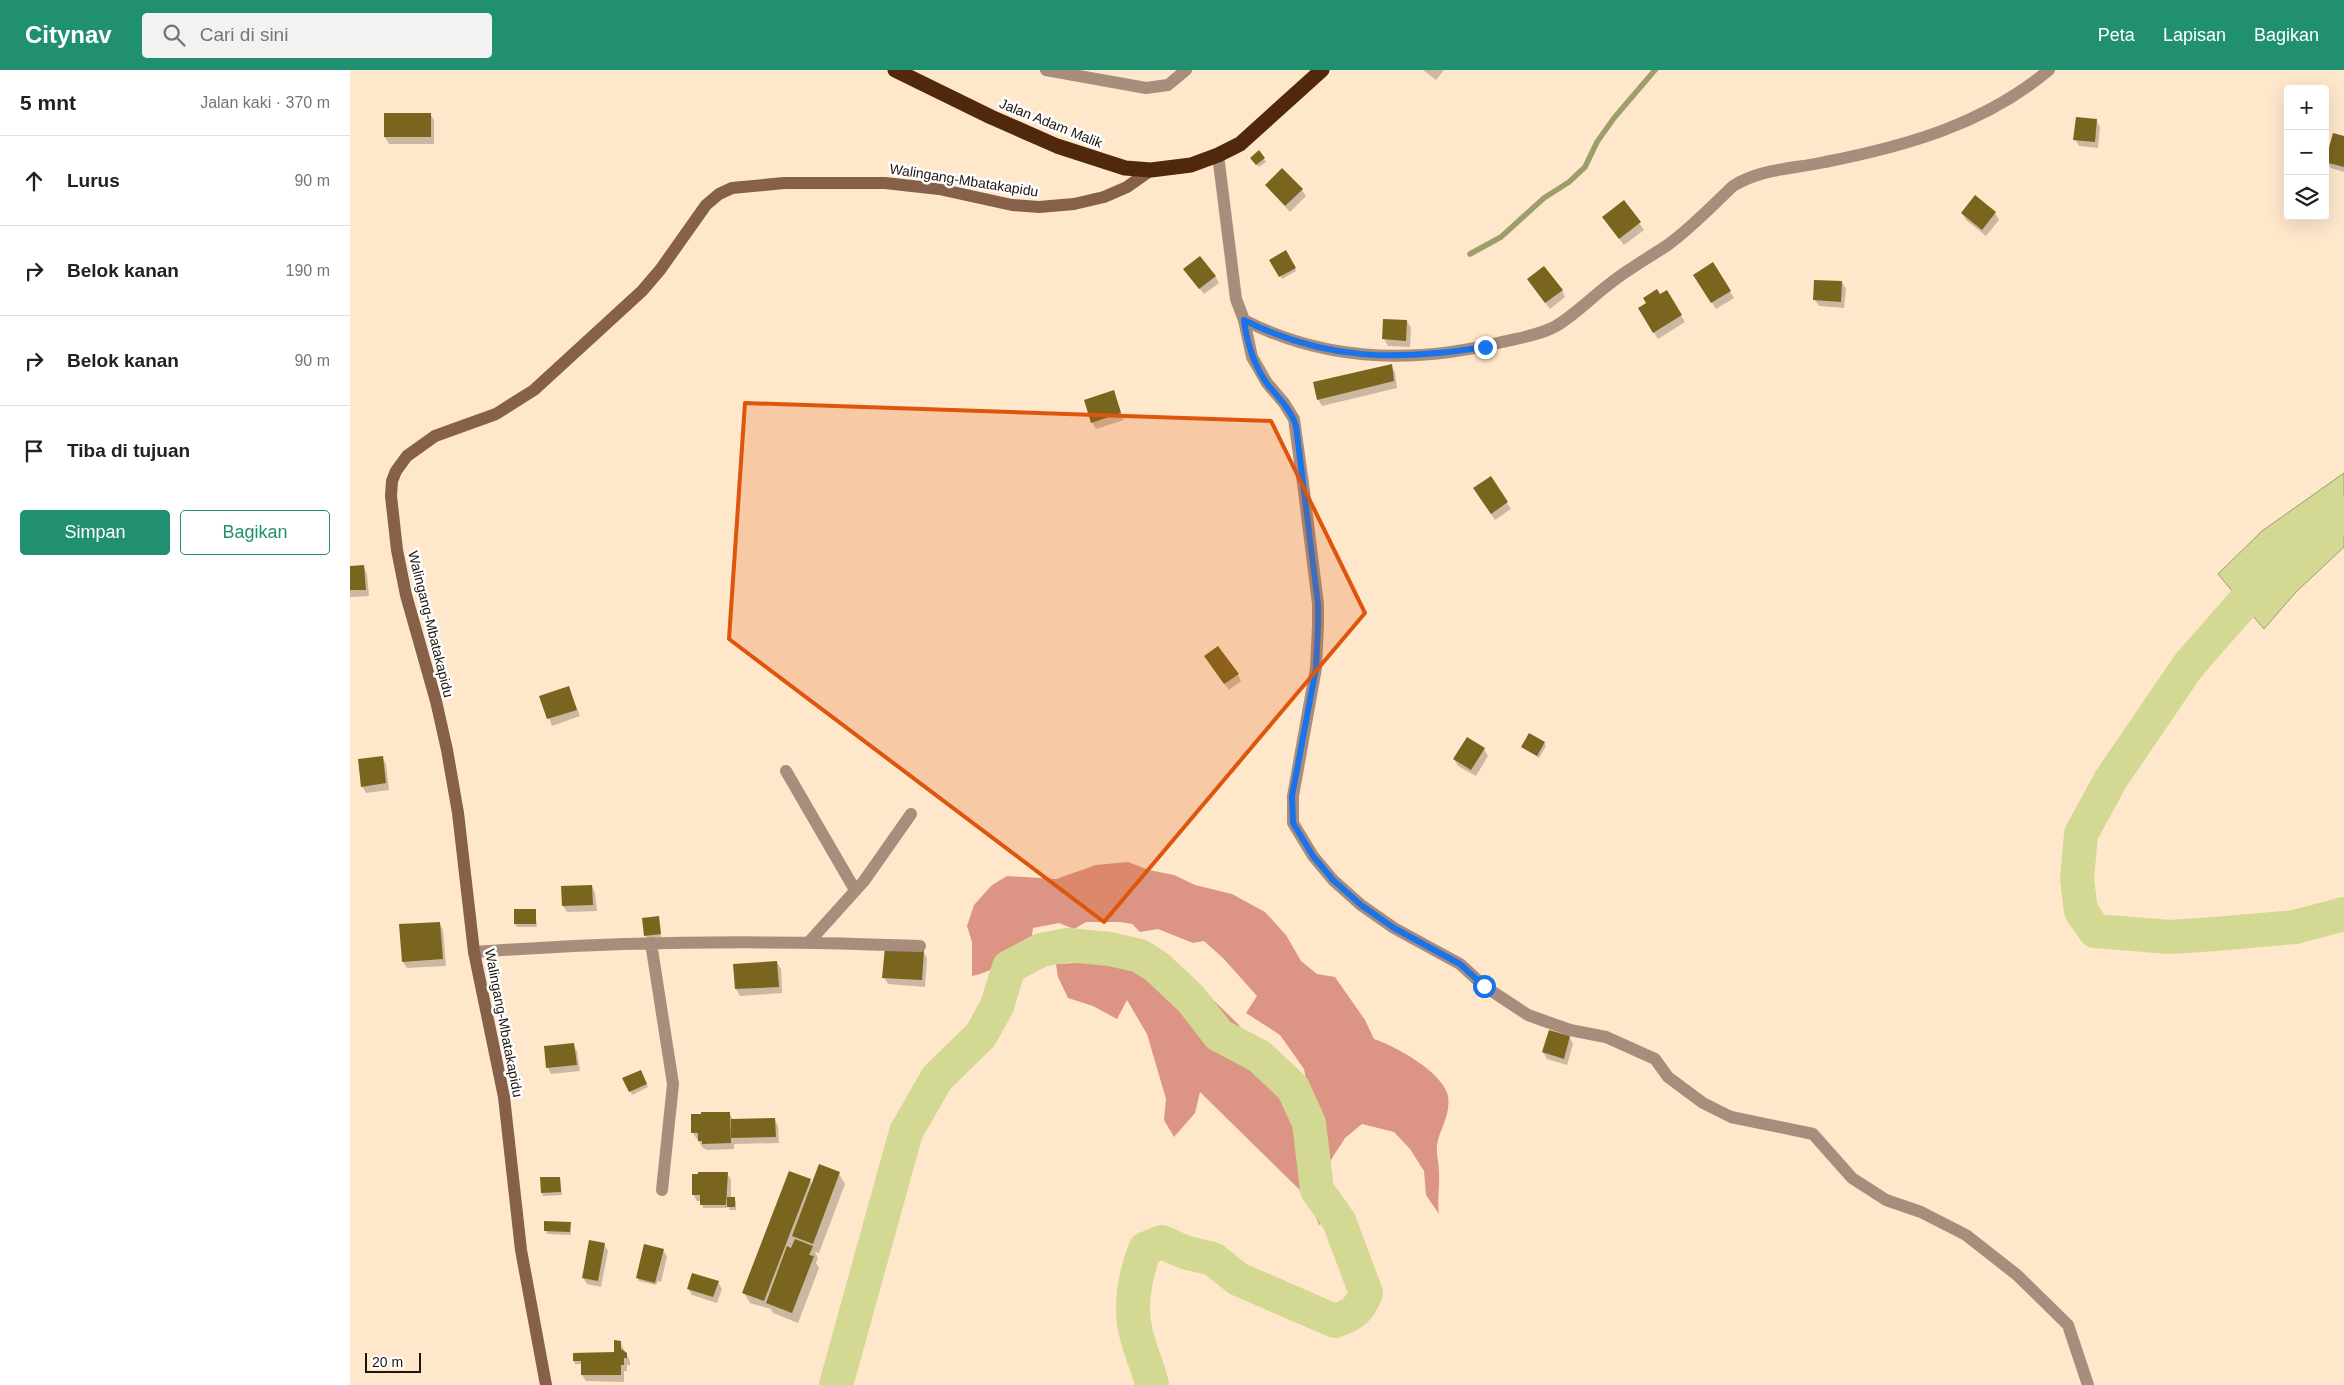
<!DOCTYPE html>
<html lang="id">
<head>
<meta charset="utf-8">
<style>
  :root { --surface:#fff; --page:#f2f2f2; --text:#202124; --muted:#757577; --line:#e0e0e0; --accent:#209070 }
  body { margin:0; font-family:Helvetica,sans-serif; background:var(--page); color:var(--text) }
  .controls { position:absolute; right:15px; top:15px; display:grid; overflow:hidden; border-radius:5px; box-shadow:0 5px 20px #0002 }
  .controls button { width:45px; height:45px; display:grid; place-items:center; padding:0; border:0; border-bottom:1px solid var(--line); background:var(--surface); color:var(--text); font:25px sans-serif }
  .scale { position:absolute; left:15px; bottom:12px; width:56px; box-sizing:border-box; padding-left:5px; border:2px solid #1e160c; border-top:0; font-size:14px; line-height:18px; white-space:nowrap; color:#1e160c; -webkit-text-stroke:4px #fff; paint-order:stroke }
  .stop { position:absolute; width:15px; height:15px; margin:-11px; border:4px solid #1a73e8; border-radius:50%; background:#fff }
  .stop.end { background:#1a73e8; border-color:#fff; box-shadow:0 1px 5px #0008 }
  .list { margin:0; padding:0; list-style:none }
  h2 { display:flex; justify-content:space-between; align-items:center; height:65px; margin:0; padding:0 20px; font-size:21px }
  h2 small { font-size:16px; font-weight:400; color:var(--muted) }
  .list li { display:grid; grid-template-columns:32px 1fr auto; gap:15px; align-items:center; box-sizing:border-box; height:90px; padding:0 20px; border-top:1px solid var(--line) }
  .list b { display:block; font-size:19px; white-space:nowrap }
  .list em { font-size:16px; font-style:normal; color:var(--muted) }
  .actions { display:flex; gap:10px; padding:15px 20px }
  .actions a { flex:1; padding:11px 0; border:1px solid var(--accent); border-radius:5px; text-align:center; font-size:18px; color:var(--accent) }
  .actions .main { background:var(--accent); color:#fff }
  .icon { flex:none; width:28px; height:28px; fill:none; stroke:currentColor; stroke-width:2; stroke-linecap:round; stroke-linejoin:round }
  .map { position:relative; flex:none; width:1994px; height:1315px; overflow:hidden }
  header { display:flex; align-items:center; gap:30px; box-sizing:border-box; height:70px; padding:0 25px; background:var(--accent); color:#fff }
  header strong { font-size:24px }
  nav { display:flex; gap:28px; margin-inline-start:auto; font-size:18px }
  .search { width:350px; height:45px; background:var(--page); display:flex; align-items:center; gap:12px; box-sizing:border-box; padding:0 18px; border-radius:5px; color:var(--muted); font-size:19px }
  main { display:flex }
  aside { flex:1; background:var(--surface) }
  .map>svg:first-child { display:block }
</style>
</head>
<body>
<header>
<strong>Citynav</strong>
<div class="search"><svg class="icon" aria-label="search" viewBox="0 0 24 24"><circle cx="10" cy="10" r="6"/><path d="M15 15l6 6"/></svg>Cari di sini</div>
<nav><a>Peta</a><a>Lapisan</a><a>Bagikan</a></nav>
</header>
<main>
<aside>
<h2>5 mnt<small>Jalan kaki · 370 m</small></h2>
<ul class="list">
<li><svg class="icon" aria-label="ahead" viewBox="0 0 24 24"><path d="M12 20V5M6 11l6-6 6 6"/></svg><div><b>Lurus</b></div><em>90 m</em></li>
<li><svg class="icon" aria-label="right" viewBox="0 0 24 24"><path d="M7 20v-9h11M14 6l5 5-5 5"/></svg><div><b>Belok kanan</b></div><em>190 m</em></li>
<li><svg class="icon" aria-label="right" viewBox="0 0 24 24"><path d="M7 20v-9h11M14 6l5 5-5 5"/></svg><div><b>Belok kanan</b></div><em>90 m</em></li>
<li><svg class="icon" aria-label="arrive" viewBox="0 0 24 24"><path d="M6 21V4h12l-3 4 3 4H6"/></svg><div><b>Tiba di tujuan</b></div></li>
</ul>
<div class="actions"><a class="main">Simpan</a><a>Bagikan</a></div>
</aside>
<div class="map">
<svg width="1994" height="1315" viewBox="0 0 1994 1315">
  <rect width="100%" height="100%" fill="#fee7cb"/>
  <!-- forest -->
  <path fill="#dc9584" d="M 778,792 L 799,800 L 824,805 L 845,815 L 882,824 L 915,842 L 936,865 L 951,891 L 967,904 L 985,907 L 1015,950 L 1024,969 C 1045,976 1093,1002 1098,1026 C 1101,1045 1089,1060 1087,1075 C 1086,1083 1089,1093 1089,1102 C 1090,1117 1087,1129 1089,1144 L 1076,1125 L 1074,1101 L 1060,1079 L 1044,1062 L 1012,1054 L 995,1068 L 979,1093 L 963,1067 L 966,1059 L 954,999 L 930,965 L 896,943 L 907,926 L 873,888 L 854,871 L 843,873 L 808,859 L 790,862 L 782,854 L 770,852 L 736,852 L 724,859 L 709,853 L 683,858 L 681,873 C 662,887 645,901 622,906 L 622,872 L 617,856 L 624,835 L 642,815 L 657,806 L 706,809 L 746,795 Z
    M 785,890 L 824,898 L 853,920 L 888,954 L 914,990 L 972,1117 L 976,1150 L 969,1155 L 959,1129 L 850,1022 L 845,1043 L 824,1067 L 814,1050 L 816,1029 L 797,964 L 777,930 L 767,949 L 743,936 L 718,928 L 708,907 L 706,894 Z"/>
  <!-- water -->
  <path fill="#d3d892" stroke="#9d9e6a" d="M 1994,403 L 1994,477 L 1946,522 L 1914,559 L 1868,504 L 1912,461 Z"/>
  <!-- shadow -->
  <path fill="#0003" d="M 1073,0 L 1094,0 L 1086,10 Z
    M 80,44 L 84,50 L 84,74 L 39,74 L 35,67 Z
    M 1746,50 L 1750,57 L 1748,78 L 1729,76 L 1725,69 Z
    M 1994,67 L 1994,102 L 1981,98 L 1977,92 Z
    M 909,82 L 916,92 L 909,97 L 904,91 Z
    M 916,115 L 952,120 L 956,126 L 940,142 Z
    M 1626,127 L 1645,143 L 1649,150 L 1636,166 L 1616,150 L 1612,143 Z
    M 1274,132 L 1294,160 L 1274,175 L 1258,154 Z
    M 935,182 L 946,201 L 932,209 L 921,190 Z
    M 1363,194 L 1384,228 L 1366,239 L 1349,212 Z
    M 839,206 L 865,206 L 869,213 L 854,224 Z
    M 1178,210 L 1212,220 L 1215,227 L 1200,239 Z
    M 1492,212 L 1496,219 L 1494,238 L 1469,236 L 1465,230 Z
    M 1316,222 L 1335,252 L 1308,269 L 1289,239 Z
    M 1035,250 L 1057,251 L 1061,258 L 1060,277 L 1038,276 L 1034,269 Z
    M 1041,295 L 1045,302 L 1047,318 L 972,336 L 968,329 Z
    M 763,322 L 774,350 L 746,359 L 742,352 Z
    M 1140,408 L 1161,439 L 1145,450 L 1128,425 Z
    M 0,497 L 14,497 L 17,504 L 19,526 L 0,527 Z
    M 860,593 L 888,605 L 891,611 L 879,620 Z
    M 219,618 L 230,646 L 202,656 L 191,627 Z
    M 1117,669 L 1134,679 L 1138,686 L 1126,706 L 1108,696 L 1104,689 Z
    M 1194,673 L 1196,676 L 1189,688 L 1173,676 Z
    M 32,687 L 36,694 L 39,720 L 16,723 L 12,716 Z
    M 242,816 L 245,823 L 247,841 L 217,842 L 213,836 Z
    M 185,840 L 187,857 L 167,857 L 165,854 Z
    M 308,847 L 311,867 L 297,868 L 295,865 Z
    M 89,853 L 93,860 L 96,896 L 57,898 L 53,892 Z
    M 573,881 L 577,888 L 575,917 L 538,914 L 534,907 Z
    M 427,893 L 431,899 L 432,923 L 390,926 L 386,919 Z
    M 1220,968 L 1223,974 L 1217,995 L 1197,989 L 1193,982 Z
    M 223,975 L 227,981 L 230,1001 L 201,1004 L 198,998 Z
    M 292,1004 L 298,1017 L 282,1025 L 274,1009 Z
    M 379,1043 L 383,1050 L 425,1050 L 428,1056 L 429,1073 L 384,1074 L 384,1079 L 357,1080 L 353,1078 L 343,1063 L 342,1045 Z
    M 377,1103 L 381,1110 L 381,1128 L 386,1131 L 386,1140 L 380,1140 L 377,1134 L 377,1138 L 353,1138 L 352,1131 L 347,1131 L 343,1124 Z
    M 489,1104 L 495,1114 L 469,1183 L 465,1182 L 468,1188 L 466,1193 L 469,1198 L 448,1253 L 423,1243 L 421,1239 L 400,1233 L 394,1223 L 460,1110 L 462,1115 Z
    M 210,1108 L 212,1125 L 193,1126 L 192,1123 Z
    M 195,1152 L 220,1153 L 221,1165 L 197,1164 Z
    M 254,1174 L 258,1181 L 251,1217 L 237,1214 L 233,1208 Z
    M 314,1181 L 317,1187 L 311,1212 L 308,1211 L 306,1215 L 289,1211 L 288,1208 Z
    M 368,1212 L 372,1219 L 367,1233 L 342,1225 L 338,1218 Z
    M 270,1272 L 280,1291 L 280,1295 L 277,1295 L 277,1301 L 274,1301 L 274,1312 L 236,1311 L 232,1305 L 232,1294 L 225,1294 L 224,1291 L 265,1283 Z"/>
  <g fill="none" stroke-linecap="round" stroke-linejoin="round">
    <!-- stream -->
    <path stroke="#9d9e6a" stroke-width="5.5" d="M 1120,184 L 1151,167 L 1194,128 L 1219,112 L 1235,97 L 1247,72 L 1264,48 L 1305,0"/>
    <!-- river -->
    <path stroke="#d3d892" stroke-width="34" d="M 1994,443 L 1895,531 L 1865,565 L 1838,596 L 1761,709 L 1731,764 L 1727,809 L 1731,841 L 1745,861 L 1820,867 L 1865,864 L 1945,857 L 1994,844
      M 486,1315 L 556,1062 L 587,1008 L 631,965 L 647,936 L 659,897 L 691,880 L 718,875 L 760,879 L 790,886 L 807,897 L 841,929 L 869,965 L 909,986 L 943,1018 L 959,1053 L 967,1120 L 989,1151 L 1016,1223 C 1009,1240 1003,1245 985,1251 L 888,1209 L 863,1189 L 834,1182 L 812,1172 L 795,1179 C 785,1206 779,1235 786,1263 C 790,1281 798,1297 802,1315"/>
  </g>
  <!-- building -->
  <path fill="#7a651f" d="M 34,43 L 81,43 L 81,67 L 34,67 Z
    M 1726,47 L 1747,49 L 1745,72 L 1723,70 Z
    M 1983,63 L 1994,66 L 1994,97 L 1975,92 Z
    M 909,80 L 915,88 L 906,95 L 900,88 Z
    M 932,98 L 953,119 L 935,136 L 915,115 Z
    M 1625,125 L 1646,142 L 1632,160 L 1611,143 Z
    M 1274,130 L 1291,152 L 1269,169 L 1252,147 Z
    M 936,180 L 946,198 L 929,207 L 919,190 Z
    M 850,186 L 866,206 L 849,219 L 833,199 Z
    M 1363,192 L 1381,221 L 1361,233 L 1343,205 Z
    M 1194,196 L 1213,220 L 1195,233 L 1177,209 Z
    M 1464,210 L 1492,211 L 1491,232 L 1463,230 Z
    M 1307,219 L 1310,224 L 1317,220 L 1332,245 L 1303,263 L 1288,238 L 1296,233 L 1293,228 Z
    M 1033,249 L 1057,250 L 1056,271 L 1032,269 Z
    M 1042,294 L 1044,311 L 967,330 L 963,312 Z
    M 764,320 L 771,343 L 741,353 L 734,330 Z
    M 1141,406 L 1158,432 L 1141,444 L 1123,418 Z
    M 14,495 L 16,520 L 0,520 L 0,496 Z
    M 868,576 L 889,604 L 874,614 L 854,586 Z
    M 219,616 L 227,640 L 197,649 L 189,626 Z
    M 1179,663 L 1195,672 L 1187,686 L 1171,677 Z
    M 1117,667 L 1135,678 L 1121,700 L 1103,689 Z
    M 33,686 L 36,713 L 11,717 L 8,689 Z
    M 242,815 L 243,835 L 212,836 L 211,816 Z
    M 164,839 L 186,839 L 186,854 L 164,854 Z
    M 309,846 L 311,864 L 294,866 L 292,848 Z
    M 90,852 L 93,889 L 52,892 L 49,854 Z
    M 535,877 L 574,880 L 572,910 L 532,908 Z
    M 427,891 L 429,917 L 385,919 L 383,894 Z
    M 1199,960 L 1220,966 L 1214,989 L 1192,982 Z
    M 224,973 L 227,995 L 196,998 L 194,976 Z
    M 291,1000 L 297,1014 L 279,1022 L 272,1008 Z
    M 351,1042 L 380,1042 L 381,1073 L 352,1074 L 352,1071 L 348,1071 L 348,1063 L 341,1063 L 341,1044 L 351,1044 Z
    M 425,1048 L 426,1067 L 381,1068 L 381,1049 Z
    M 469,1094 L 490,1102 L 463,1174 L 442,1166 Z
    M 439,1101 L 461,1109 L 414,1231 L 392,1223 Z
    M 348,1102 L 378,1102 L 376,1135 L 350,1135 L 350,1125 L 342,1125 L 342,1104 L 348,1104 Z
    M 190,1107 L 210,1107 L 211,1122 L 191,1123 Z
    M 377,1127 L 385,1127 L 385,1137 L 377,1137 Z
    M 194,1151 L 221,1152 L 220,1162 L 194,1161 Z
    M 445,1169 L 463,1176 L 459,1185 L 464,1186 L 442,1243 L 416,1233 L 437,1176 L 441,1178 Z
    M 239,1170 L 255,1173 L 248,1211 L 232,1208 Z
    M 294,1174 L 314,1179 L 305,1213 L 286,1208 Z
    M 342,1203 L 369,1211 L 363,1227 L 337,1219 Z
    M 264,1270 L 271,1271 L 271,1279 L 277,1283 L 277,1288 L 274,1288 L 274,1295 L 271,1295 L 271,1305 L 231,1305 L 231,1291 L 223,1291 L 223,1283 L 264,1282 Z"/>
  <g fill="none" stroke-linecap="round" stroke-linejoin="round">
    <!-- street -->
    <path stroke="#a88d7c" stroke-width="12" d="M 696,0 L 796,18 L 818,15 L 836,0
      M 868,85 L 886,229 L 894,250 C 976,292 1063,294 1152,272 C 1169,268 1190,265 1206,256 C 1226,244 1243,226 1262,212 C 1280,198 1300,187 1319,174 C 1342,157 1363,135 1383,116 C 1412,98 1444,99 1475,92 C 1557,76 1634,54 1699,0
      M 894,250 L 902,287 L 917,313 L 934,333 L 944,349 L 954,421 L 968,534 L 968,555 L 966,598 L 943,726 L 943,753 L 963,786 L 983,810 L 1011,835 L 1044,858 L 1110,894 L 1134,916 L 1178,945 L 1220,960 L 1256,967 L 1305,989 L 1318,1007 L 1353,1033 L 1381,1047 L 1463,1064 L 1502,1108 L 1536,1130 L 1571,1142 L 1616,1165 L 1667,1205 L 1718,1255 L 1738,1315
      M 436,701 L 505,820
      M 459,872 L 514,811 L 561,744
      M 301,873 L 323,1014 L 312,1120
      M 124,882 C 272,871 421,870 570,876"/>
    <!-- secondary -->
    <path stroke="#866048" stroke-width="12" d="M 196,1315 L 171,1180 L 154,1027 L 124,882 L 108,743 L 97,680 L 86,631 L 56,525 L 47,480 L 41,426 L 42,411 L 46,401 L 57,386 L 85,366 L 146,344 L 184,320 L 292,221 L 310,200 L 356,135 L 369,124 L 382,118 L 434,113 L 535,113 L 589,119 L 662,135 L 689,137 L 724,134 L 754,127 L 777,117 L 801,100"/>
    <!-- highway -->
    <path stroke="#51280b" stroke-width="15" d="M 545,0 L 641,47 L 707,76 L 775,98 L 801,100 L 841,95 L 868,85 L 890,74 L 972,0"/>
  </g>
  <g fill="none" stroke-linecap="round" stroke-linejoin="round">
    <!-- route -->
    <path stroke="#1a73e8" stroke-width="6" d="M 1134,916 L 1110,894 L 1044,858 L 1011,835 L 983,810 L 963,786 L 943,753 L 942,726 L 966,598 L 968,555 L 968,534 L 946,356 C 941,340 929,328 918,315 C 904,296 897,273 894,250 C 976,291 1047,291 1135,277"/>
  </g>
  <!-- marked area -->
  <path fill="#de560c" fill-opacity="0.2" stroke="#de560c" stroke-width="4" stroke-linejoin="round" d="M 395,333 L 921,351 L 1015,543 L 754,852 L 379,569 Z"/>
  <g text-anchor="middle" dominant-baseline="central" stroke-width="5" stroke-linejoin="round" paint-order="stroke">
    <!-- street labels -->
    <g font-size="14" fill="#1e160c" stroke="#fff">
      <text transform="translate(701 53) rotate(22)">Jalan Adam Malik</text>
      <text transform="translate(614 110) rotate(9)">Walingang-Mbatakapidu</text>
      <text transform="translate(81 554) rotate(76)">Walingang-Mbatakapidu</text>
      <text transform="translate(154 953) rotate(79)">Walingang-Mbatakapidu</text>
    </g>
  </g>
</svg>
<div class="controls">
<button>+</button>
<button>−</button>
<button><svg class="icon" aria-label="layers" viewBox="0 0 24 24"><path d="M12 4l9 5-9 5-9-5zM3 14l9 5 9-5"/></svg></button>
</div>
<div class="scale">20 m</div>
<div class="stop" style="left:1134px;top:916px"></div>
<div class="stop end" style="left:1135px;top:277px"></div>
</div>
</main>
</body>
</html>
